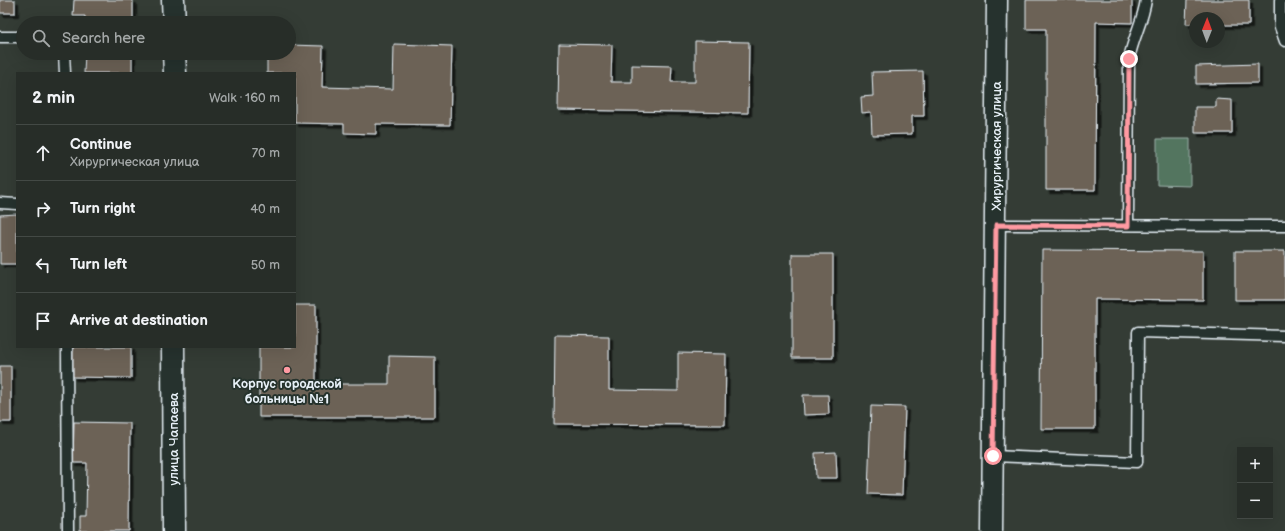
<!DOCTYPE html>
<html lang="en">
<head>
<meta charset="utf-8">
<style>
  :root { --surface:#272d28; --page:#2f3530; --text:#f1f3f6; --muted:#a4a8a8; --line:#434945 }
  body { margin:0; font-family:"Balsamiq Sans",sans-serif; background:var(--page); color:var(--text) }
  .controls { position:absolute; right:12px; bottom:12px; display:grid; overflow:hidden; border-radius:0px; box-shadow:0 4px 16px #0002 }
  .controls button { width:36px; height:36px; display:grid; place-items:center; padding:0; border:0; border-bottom:1px solid var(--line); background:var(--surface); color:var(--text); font:20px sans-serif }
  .compass { position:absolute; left:1189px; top:12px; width:36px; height:36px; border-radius:50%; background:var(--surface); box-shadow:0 4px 16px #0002; rotate:1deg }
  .stop { position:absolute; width:12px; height:12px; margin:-9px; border:3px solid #ff9aa2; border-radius:50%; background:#fff }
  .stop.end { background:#ff9aa2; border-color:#fff; box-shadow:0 1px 4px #0008 }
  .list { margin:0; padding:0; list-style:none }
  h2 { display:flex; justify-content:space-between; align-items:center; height:52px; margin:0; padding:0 16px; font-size:17px }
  h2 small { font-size:13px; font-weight:400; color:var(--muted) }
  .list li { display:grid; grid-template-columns:26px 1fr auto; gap:12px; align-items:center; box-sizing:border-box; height:56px; padding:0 16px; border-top:1px solid var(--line) }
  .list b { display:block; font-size:15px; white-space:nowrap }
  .list p { margin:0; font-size:13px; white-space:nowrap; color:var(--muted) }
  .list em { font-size:13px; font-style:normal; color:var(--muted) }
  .icon { flex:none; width:22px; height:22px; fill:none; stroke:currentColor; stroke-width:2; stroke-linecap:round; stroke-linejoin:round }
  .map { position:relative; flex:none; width:1285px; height:531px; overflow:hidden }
  .search { position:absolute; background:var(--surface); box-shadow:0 4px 16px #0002; left:16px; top:16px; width:280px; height:44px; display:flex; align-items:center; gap:10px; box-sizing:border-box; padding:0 14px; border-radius:22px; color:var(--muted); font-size:15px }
  .panel { position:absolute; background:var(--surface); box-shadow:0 4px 16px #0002; left:16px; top:72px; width:280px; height:276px; border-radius:0px }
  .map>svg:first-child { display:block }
</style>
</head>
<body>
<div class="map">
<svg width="1285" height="531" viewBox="0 0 1285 531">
  <defs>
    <filter id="shadow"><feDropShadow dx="3.5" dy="3.5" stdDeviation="0" flood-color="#0009"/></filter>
  </defs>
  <rect width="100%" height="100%" fill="#343c35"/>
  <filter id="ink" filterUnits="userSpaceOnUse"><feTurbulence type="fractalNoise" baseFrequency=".025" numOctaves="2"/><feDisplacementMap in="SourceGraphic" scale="8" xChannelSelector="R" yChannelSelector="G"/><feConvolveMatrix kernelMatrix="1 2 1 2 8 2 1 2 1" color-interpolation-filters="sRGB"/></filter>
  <g filter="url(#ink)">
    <!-- green -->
    <path fill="#53745f" stroke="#9eb2ac" d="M 1157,139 L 1190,139 L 1190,186 L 1157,185 Z"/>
    <!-- building -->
    <path fill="#6c6257" stroke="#e8f1f8" filter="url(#shadow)" d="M 0,0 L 15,0 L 15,13 L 0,13 Z
      M 74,0 L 133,0 L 133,23 L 85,23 L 85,16 L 73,16 Z
      M 1026,0 L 1132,0 L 1132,23 L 1096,22 L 1095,190 L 1046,190 L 1046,29 L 1026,29 Z
      M 1187,0 L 1249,0 L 1249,25 L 1219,25 L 1219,18 L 1195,18 L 1195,24 L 1186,24 Z
      M 695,41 L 749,42 L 748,113 L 558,110 L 559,44 L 612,45 L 611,82 L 632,82 L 632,65 L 672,66 L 671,82 L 695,82 Z
      M 394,44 L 452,46 L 450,125 L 376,124 L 376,134 L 344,133 L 344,124 L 295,123 L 295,73 L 267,73 L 267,53 L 289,53 L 289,45 L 323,46 L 322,87 L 393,89 Z
      M 85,53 L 132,53 L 132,73 L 84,73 Z
      M 1258,64 L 1258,83 L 1196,84 L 1196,66 Z
      M 923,71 L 924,116 L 912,116 L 912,134 L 872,135 L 871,112 L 862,113 L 861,97 L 873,96 L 872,72 Z
      M 1216,99 L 1232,100 L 1232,133 L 1195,133 L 1195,107 L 1216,107 Z
      M 17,214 L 17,264 L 0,264 L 0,215 Z
      M 1042,250 L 1203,251 L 1203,300 L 1095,299 L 1095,429 L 1041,429 Z
      M 1235,251 L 1285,251 L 1285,300 L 1235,300 Z
      M 792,254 L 833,254 L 833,358 L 792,358 Z
      M 295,305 L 316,305 L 316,384 L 389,384 L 389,356 L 435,357 L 435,417 L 259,417 L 259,347 L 295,347 Z
      M 555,335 L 609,336 L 609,390 L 678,391 L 678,353 L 726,354 L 725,425 L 554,424 Z
      M 73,347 L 131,347 L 131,378 L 72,377 Z
      M 0,366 L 11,366 L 11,422 L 0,422 Z
      M 803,395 L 828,395 L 829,414 L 804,415 Z
      M 871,406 L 905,407 L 902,495 L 868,494 Z
      M 74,422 L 130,423 L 129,531 L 80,531 L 80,516 L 86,516 L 87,463 L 73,463 Z
      M 836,452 L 837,478 L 816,478 L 815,453 Z"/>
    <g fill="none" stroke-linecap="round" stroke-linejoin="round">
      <!-- service casing -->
      <g stroke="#e8f1f8" stroke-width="13">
        <path id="service" d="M 1280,0 L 1280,27 L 1285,41
          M 0,37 L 23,37
          M 64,53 L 65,73
          M 0,203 L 17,204
          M 996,225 L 1285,226
          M 1128,225 L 1129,59 C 1133,38 1143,21 1146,0
          M 67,347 L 68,531
          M 993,456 L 1137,462 L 1138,332 L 1285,336"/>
      </g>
      <!-- minor casing -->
      <g stroke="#e8f1f8" stroke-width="23">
        <path id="minor" d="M 992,531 L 997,0"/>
      </g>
      <!-- secondary casing -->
      <g stroke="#e8f1f8" stroke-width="25">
        <path id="secondary" d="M 173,0 L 174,23
          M 174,53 L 175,73
          M 173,347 L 174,531"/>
      </g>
      <!-- service -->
      <use href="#service" stroke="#26332d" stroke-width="10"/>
      <!-- minor -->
      <use href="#minor" stroke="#26332d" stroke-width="20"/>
      <!-- secondary -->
      <use href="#secondary" stroke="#26332d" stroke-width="22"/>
    </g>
  </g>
  <g fill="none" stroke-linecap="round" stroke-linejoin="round" filter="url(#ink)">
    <!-- route -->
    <path stroke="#ff9aa2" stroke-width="5" d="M 993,456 L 996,225 L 1128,226 L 1129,59"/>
  </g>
  <!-- markers -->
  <circle fill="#ff9aa2" stroke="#26332d" stroke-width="1.5" cx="287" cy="370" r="4"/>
  <g text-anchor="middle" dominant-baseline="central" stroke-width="4" stroke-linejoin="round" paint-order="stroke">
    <!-- street labels -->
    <g font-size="13" fill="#e8f1f8" stroke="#26332d">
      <text transform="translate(997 146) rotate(-90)">Хирургическая улица</text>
      <text transform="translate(174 439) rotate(-90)">улица Чапаева</text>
    </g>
    <!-- poi labels -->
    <g font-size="13" font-weight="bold" fill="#e8f1f8" stroke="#26332d">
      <text x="287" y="384">Корпус городской<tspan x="287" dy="15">больницы №1</tspan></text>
    </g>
  </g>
</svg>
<div class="controls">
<button>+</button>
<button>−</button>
</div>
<svg class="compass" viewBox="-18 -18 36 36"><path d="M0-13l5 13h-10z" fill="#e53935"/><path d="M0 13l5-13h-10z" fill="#a4a8a8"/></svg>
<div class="stop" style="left:993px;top:456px"></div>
<div class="stop end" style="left:1129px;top:59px"></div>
<div class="search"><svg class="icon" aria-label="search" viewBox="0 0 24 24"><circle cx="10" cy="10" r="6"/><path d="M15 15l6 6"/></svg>Search here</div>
<section class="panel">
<h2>2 min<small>Walk · 160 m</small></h2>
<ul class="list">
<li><svg class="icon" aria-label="ahead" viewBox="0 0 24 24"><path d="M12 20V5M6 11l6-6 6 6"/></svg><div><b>Continue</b><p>Хирургическая улица</p></div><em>70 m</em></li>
<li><svg class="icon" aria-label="right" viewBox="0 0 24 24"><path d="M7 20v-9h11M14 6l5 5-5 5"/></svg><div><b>Turn right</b></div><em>40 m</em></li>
<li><svg class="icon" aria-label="left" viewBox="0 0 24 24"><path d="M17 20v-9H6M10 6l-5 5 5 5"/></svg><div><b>Turn left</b></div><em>50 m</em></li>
<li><svg class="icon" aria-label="arrive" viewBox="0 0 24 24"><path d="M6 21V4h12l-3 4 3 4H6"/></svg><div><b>Arrive at destination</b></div></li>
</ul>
</section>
</div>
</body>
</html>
